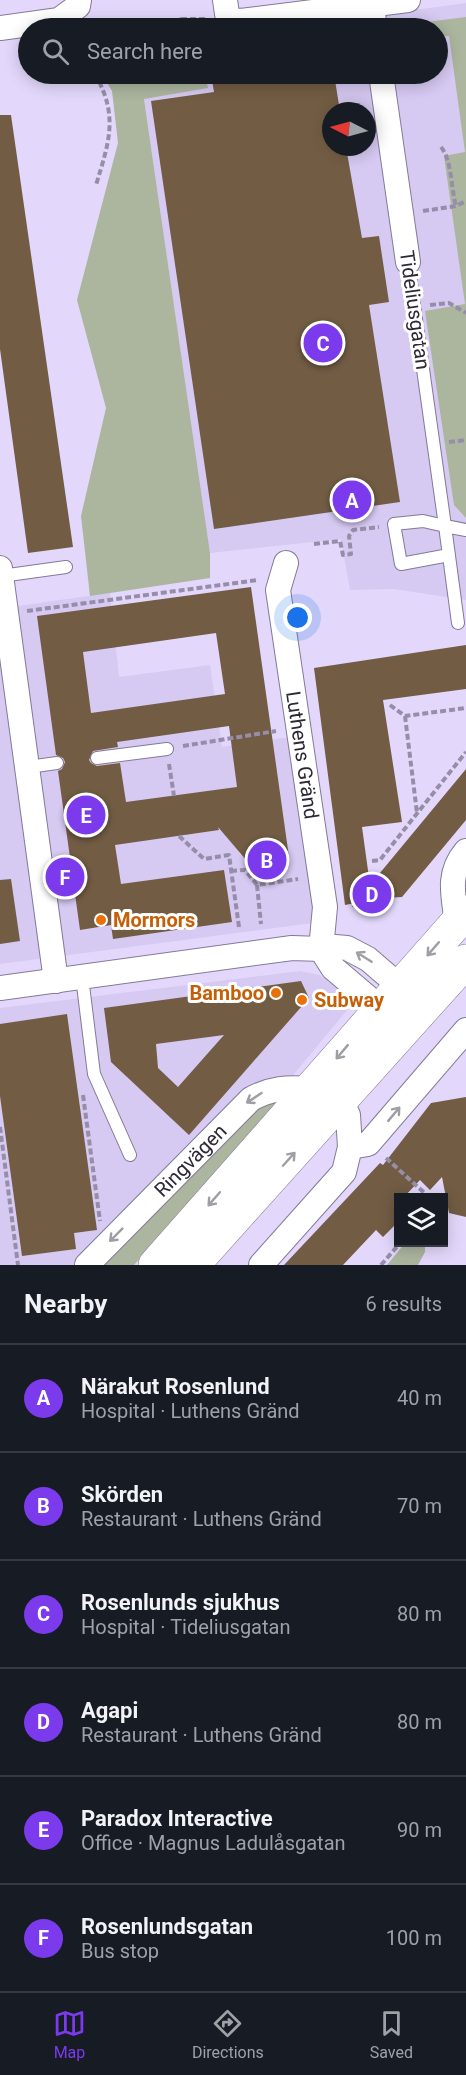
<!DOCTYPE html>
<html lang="en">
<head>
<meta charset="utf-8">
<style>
  :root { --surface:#171b24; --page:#242831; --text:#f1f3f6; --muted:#9ea1a6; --line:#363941; --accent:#7c3aed }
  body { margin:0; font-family:Roboto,sans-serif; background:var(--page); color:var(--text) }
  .controls { position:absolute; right:18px; bottom:18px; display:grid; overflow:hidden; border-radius:0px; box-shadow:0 3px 15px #0003 }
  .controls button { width:54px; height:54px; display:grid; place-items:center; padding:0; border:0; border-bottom:2px solid var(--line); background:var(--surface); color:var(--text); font:30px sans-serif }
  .compass { position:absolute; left:322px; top:102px; width:54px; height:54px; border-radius:50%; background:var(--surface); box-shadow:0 3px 15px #0003; rotate:276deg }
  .you { position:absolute; left:298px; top:618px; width:21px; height:21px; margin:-15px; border:4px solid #fff; border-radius:50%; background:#1a73e8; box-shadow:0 0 0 9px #1a73e833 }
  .badge { display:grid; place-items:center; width:39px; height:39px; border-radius:50%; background:var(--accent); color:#fff; font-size:20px; font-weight:700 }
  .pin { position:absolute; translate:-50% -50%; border:3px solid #fff; box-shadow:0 2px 6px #0006 }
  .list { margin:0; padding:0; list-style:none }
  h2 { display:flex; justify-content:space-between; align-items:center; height:78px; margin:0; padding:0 24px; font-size:26px }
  h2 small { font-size:20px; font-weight:400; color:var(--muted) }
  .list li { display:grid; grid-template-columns:39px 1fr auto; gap:18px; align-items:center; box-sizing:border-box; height:108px; padding:0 24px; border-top:2px solid var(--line) }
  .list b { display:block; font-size:22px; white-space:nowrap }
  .list p { margin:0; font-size:20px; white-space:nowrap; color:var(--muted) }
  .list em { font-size:20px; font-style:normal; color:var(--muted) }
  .icon { flex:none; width:33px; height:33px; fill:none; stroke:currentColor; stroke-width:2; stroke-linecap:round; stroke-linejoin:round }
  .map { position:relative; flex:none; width:466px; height:1265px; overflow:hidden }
  .search { position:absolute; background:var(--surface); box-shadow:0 3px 15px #0003; left:18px; right:18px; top:18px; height:66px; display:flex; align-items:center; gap:15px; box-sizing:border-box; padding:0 21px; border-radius:33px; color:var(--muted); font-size:22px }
  .sheet { height:726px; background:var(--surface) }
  nav { display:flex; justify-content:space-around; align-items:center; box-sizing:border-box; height:84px; border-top:2px solid var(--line); background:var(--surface); font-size:16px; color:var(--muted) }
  nav a { display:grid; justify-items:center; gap:3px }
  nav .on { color:var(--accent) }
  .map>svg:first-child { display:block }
</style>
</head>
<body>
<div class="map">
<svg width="466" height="1265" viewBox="0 0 466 1265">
  <rect width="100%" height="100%" fill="#e3d8fb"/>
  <!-- built -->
  <path fill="#d6c9f2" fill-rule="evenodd" d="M 466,3 L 466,600 L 394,589 L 350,590 L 341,539 L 210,553 L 144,98 L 207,88 L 205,74 L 438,74 L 438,28 L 283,28 ZM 331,111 L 367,111 L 367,147 L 331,147 Z
    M 0,585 L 10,607 L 110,593 L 119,677 L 210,665 L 222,747 L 298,736 L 320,922 L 0,964 Z
    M 300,971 L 319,975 L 334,982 L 348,995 L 348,1009 L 275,1097 L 104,1265 L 0,1265 L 0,1008 Z"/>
  <!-- green -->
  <path fill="#acb59e" d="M 466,17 L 466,518 L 454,505 L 425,311 L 465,304 L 444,156 L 465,152 L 449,36 L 438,37 L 438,28 L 395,28 L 395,26 Z
    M 102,74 L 205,74 L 208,88 L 144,99 L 210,553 L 210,578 L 90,596 L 81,516 L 106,408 L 77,300 L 118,143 L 112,91 Z
    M 275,1097 L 279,1103 L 134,1265 L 104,1265 L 260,1103 Z
    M 405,1243 L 425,1243 L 425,1252 L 418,1265 L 387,1265 Z"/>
  <!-- building -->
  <path fill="#725c44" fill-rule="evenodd" d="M 211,74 L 334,74 L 340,111 L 331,111 L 331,147 L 346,147 L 362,238 L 379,236 L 389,302 L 369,305 L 400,502 L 214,529 L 151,101 L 214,92 Z
    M 0,115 L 11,115 L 73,547 L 28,553 L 0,349 Z
    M 251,587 L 289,857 L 286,871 L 273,879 L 259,875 L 218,827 L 219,830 L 115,845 L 121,884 L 224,870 L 232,922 L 113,939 L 111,925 L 80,930 L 58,771 L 62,769 L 65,762 L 63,758 L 56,755 L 37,616 ZM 216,633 L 225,694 L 91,713 L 83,652 ZM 229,726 L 237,787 L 126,802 L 120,763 L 97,766 L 91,763 L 89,760 L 93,751 L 118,747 L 117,742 Z
    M 466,645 L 466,689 L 383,700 L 402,822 L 362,827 L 370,885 L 466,769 L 466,820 L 402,897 L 384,898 L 385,903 L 352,907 L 355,903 L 345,905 L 314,668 Z
    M 11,879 L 20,941 L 0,944 L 0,880 Z
    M 301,981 L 309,998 L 189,1135 L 111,1062 L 104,1008 ZM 224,1035 L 178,1087 L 158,1068 L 156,1044 Z
    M 67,1014 L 97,1230 L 74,1233 L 76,1249 L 22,1256 L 0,1096 L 0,1024 Z
    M 466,1097 L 466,1217 L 449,1213 L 442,1177 L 430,1190 L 420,1180 L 404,1197 L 399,1197 L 399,1221 L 383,1237 L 376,1230 L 343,1265 L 284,1265 L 380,1163 L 383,1165 L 431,1103 Z"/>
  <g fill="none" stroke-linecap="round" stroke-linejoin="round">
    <!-- service casing -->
    <g stroke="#837998" stroke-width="14">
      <path id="service" d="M 408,262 L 445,526 L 466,530
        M 449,555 L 401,564 L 394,524 L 423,521 L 445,526 L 458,623
        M 1,576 L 66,567
        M 97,758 L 167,749
        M 28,767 L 57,763
        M 82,977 L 94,1074 L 130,1155"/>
    </g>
    <!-- minor casing -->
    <g stroke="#837998" stroke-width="26">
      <g id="minor">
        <path d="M 225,0 L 227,14 L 231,20 L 241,21 L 408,0"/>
        <path d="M 371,0 L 375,28"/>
        <path d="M 0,28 L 59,20 L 78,6 L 79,0"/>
        <path d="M 381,74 L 408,262"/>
        <path id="s1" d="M 286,563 L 278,590 L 325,907 L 321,949"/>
        <path d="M 0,568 L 56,981"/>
        <path d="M 457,922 C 453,895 447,873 466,851"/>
        <path d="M 321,949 L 333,968 L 392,1018"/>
        <path d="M 0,988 L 292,948 L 321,949 L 335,947 L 347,948 L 368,959 L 411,996"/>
        <path d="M 350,1147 L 368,1144 L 466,1030"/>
        <path id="s2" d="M 87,1265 L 251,1099 C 271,1088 288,1087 310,1089"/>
        <path d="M 261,1265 L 344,1172 L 350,1147 L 348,1115 L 341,1101"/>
      </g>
    </g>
    <!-- secondary casing -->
    <g stroke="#837998" stroke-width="34">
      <path id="secondary" d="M 155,1265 L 466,912
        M 193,1265 L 466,961"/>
    </g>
    <!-- path -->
    <path stroke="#968ea8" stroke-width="4" stroke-dasharray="6 3" stroke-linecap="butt" d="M 133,28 L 133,26 L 178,28
      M 180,28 L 181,19 L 206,19
      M 95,74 C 119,116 109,142 96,185
      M 441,147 C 452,160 451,189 456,206
      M 423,211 L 456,206 L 466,201
      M 430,305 L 449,303 L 466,313
      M 449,442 L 466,440
      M 314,544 L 340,541 L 343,555 L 351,554 L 349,536 L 353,530 L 379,527
      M 27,611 L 258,580
      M 390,705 L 405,716 L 466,708
      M 405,716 L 417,813
      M 183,746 L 276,731
      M 169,764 L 174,796
      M 179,836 L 204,859 L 229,855 L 239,927
      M 372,861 L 380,860 L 466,752
      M 231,871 L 245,870 L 257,885 L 298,879
      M 257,885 L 261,924
      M 83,1095 L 100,1221
      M 0,1127 L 18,1265
      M 386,1158 L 430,1198
      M 381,1265 L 401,1242"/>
    <!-- service -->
    <use href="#service" stroke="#fff" stroke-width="12"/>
    <!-- minor -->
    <use href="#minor" stroke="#fff" stroke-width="24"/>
    <!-- secondary -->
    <use href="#secondary" stroke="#fff" stroke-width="33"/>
  </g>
  <!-- one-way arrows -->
  <defs><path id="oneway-shaft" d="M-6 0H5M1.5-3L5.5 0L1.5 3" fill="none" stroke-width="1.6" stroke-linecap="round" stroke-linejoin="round" transform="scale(1.5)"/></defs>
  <g stroke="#a09ea4">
    <use href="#oneway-shaft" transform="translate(433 949) rotate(131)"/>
    <use href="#oneway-shaft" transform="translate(364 957) rotate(-148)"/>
    <use href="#oneway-shaft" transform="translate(342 1052) rotate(130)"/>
    <use href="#oneway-shaft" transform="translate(254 1098) rotate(147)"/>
    <use href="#oneway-shaft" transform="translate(394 1114) rotate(-50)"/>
    <use href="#oneway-shaft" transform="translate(289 1159) rotate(-48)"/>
    <use href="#oneway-shaft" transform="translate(214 1199) rotate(131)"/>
    <use href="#oneway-shaft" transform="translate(116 1235) rotate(135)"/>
  </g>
  <!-- markers -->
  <g fill="#e8710a" stroke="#fff" stroke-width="2">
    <circle cx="101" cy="920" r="6"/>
    <circle cx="276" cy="993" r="6"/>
    <circle cx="302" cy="1000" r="6"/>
  </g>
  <g text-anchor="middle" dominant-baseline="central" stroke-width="6" stroke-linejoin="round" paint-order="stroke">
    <!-- street labels -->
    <g font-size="20" fill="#2c2835" stroke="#fff">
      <text transform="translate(415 310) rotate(82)">Tideliusgatan</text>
      <text stroke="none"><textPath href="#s1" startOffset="195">Luthens Gränd</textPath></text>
      <text stroke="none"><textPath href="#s2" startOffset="147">Ringvägen</textPath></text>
    </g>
    <!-- food labels -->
    <g font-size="20" font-weight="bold" fill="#c56008" stroke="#fff" text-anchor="start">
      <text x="113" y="920">Mormors</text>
      <text x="264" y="993" text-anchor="end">Bamboo</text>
      <text x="314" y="1000">Subway</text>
    </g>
  </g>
</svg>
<div class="controls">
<button><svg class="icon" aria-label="layers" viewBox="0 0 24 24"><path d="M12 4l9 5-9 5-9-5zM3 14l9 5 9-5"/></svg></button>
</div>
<svg class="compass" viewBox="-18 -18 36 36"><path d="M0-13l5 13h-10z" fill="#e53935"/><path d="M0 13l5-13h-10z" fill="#9ea1a6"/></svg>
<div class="you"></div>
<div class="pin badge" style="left:352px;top:500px">A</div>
<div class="pin badge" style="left:267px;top:860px">B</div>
<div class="pin badge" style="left:323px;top:343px">C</div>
<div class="pin badge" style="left:372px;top:894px">D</div>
<div class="pin badge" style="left:86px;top:815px">E</div>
<div class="pin badge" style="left:65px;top:877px">F</div>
<div class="search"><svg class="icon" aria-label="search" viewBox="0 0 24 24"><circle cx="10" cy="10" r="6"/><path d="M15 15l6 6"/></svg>Search here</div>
</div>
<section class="sheet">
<h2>Nearby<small>6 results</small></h2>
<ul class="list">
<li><span class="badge">A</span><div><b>Närakut Rosenlund</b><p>Hospital · Luthens Gränd</p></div><em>40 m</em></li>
<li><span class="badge">B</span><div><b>Skörden</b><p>Restaurant · Luthens Gränd</p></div><em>70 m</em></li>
<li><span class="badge">C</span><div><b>Rosenlunds sjukhus</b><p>Hospital · Tideliusgatan</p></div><em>80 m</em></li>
<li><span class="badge">D</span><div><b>Agapi</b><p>Restaurant · Luthens Gränd</p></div><em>80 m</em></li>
<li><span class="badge">E</span><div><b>Paradox Interactive</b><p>Office · Magnus Ladulåsgatan</p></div><em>90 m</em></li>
<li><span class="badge">F</span><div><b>Rosenlundsgatan</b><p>Bus stop</p></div><em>100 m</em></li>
</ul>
</section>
<nav>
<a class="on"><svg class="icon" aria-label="map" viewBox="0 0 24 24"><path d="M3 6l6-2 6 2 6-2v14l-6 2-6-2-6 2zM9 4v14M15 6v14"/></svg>Map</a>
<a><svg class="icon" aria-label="directions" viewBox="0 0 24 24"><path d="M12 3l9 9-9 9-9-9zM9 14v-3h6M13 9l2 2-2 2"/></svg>Directions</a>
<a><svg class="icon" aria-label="saved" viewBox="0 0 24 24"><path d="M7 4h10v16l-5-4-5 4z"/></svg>Saved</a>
</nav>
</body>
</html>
